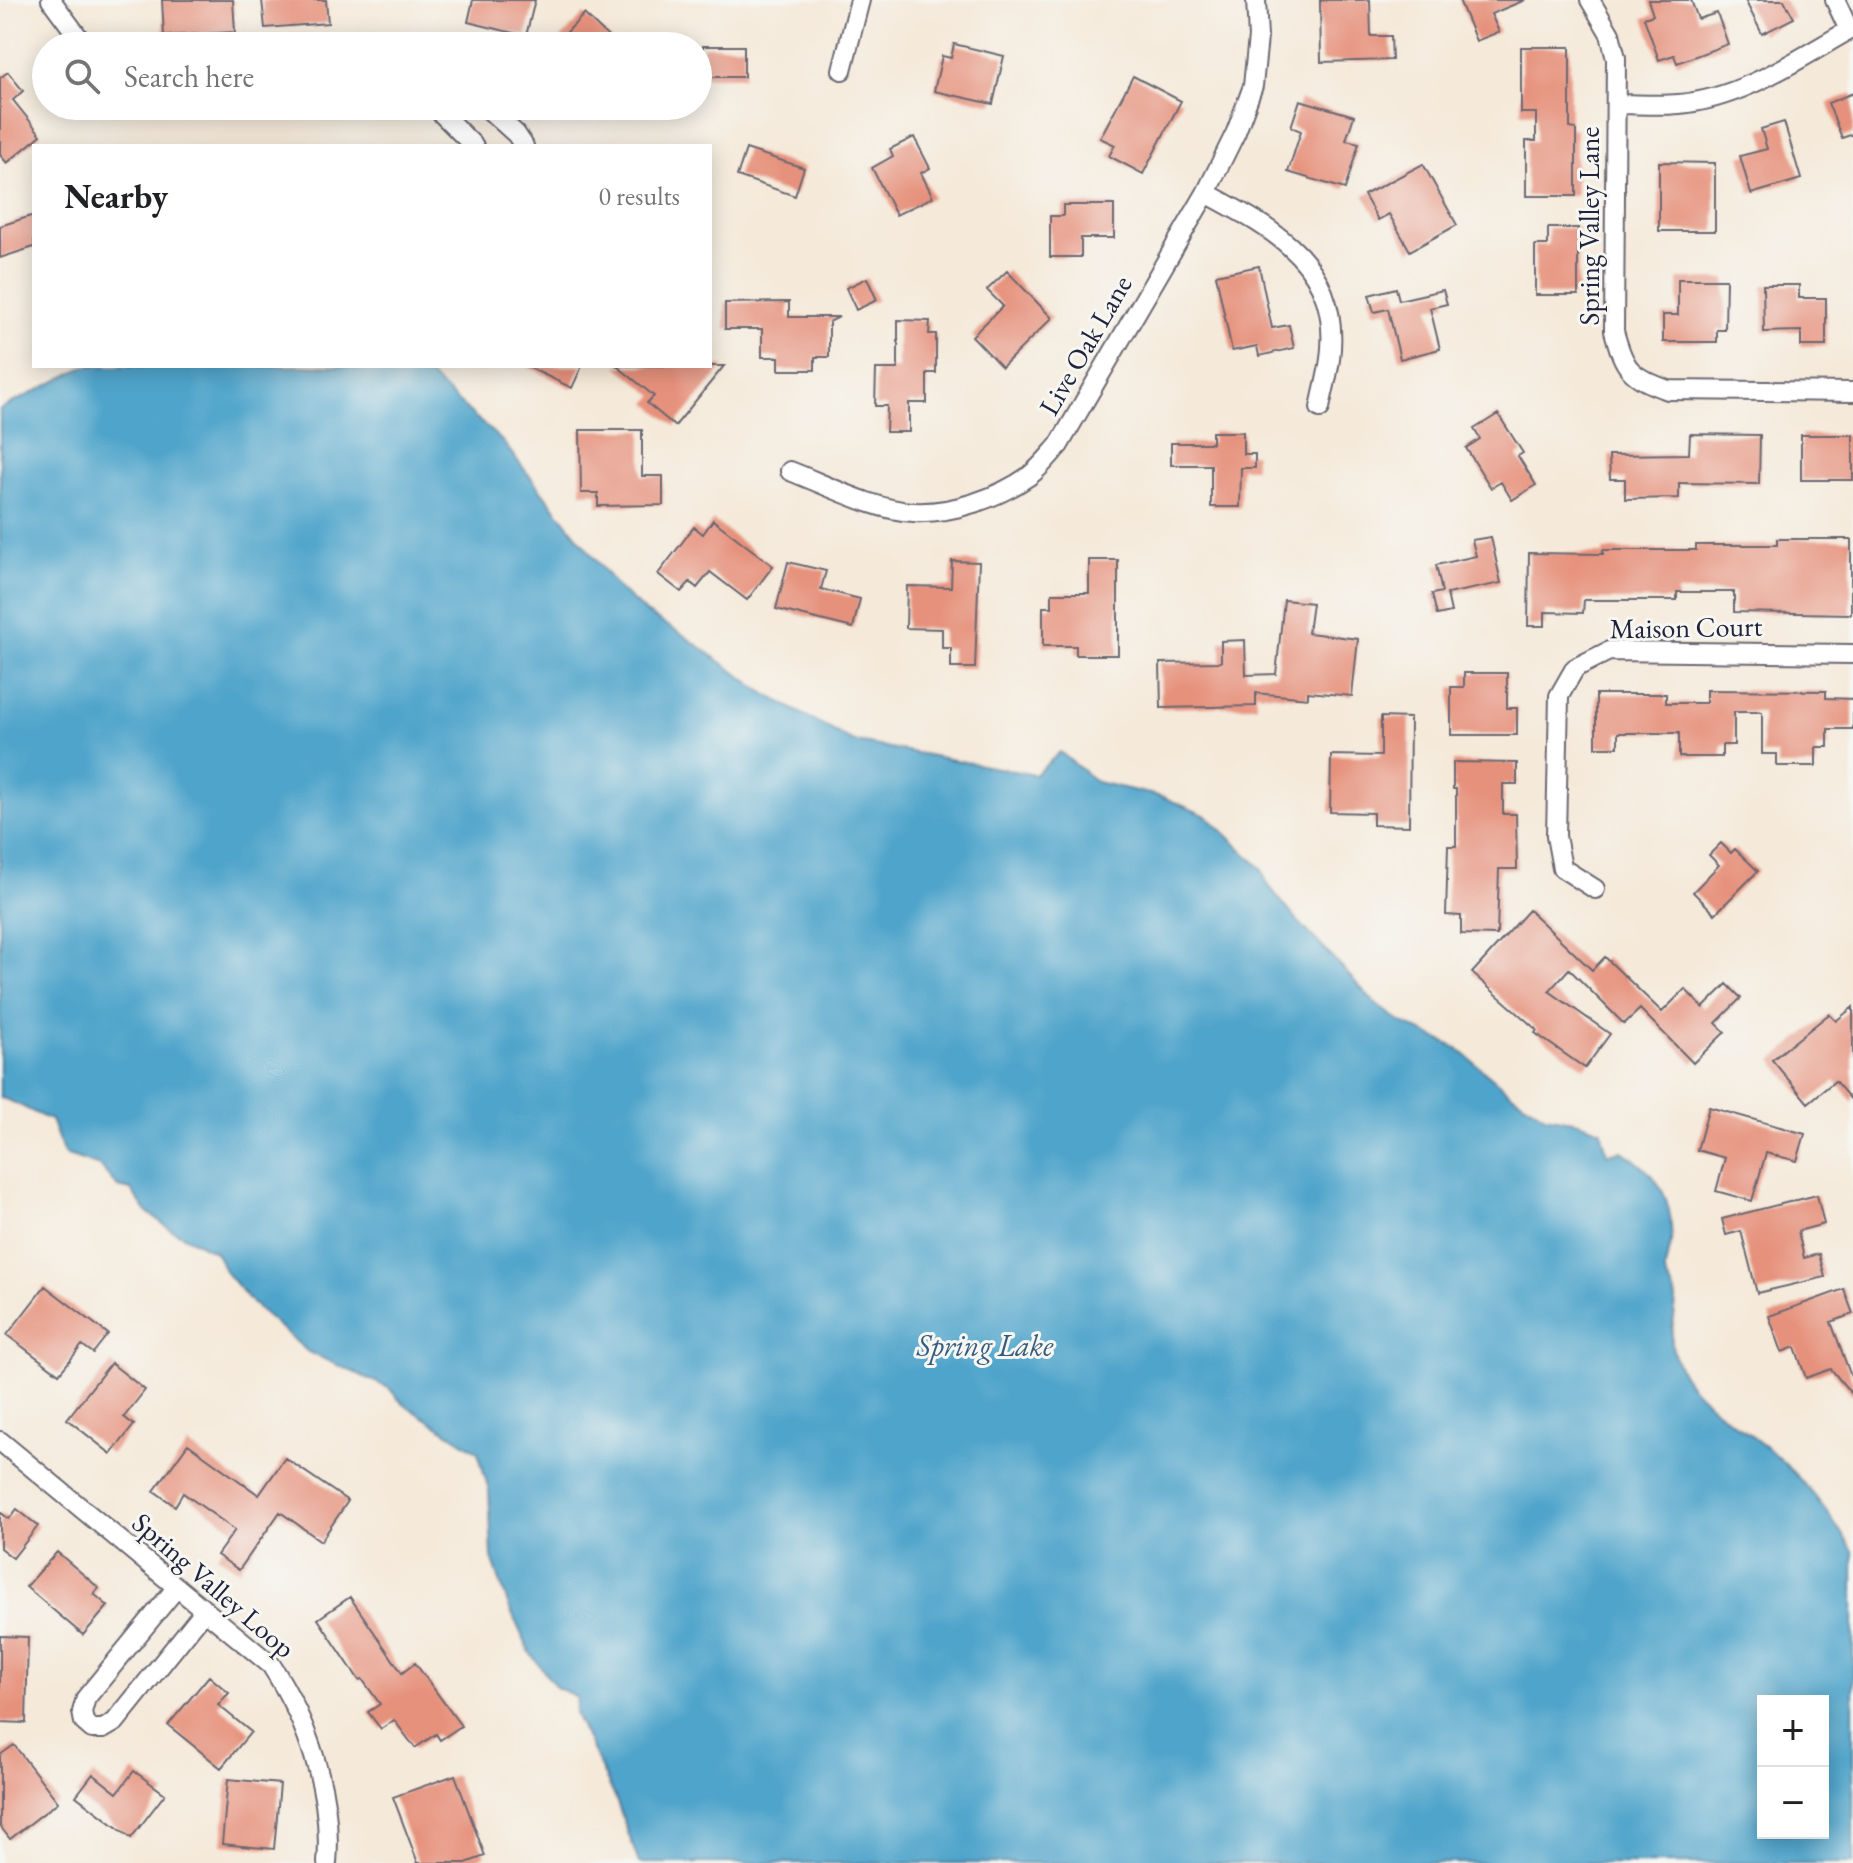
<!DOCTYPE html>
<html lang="en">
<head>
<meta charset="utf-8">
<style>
  :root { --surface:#fff; --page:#f6f6f6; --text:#202124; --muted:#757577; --line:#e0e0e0 }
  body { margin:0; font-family:"EB Garamond",serif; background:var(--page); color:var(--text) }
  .controls { position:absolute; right:24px; bottom:24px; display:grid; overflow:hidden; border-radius:0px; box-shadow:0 4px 20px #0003 }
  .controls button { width:72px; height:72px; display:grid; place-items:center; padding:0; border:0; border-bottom:2px solid var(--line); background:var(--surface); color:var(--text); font:40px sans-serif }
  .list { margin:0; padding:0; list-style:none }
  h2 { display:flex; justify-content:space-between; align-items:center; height:104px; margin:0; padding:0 32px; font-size:34px }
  h2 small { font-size:26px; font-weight:400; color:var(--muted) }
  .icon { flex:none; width:44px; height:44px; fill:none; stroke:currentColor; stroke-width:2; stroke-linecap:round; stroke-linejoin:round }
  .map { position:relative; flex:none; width:1853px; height:1863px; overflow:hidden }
  .search { position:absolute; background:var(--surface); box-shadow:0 4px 20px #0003; left:32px; top:32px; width:680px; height:88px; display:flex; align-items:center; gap:20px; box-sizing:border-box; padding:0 28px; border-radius:44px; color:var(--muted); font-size:30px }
  .panel { position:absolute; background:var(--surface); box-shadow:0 4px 20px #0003; left:32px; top:144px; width:680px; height:224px; border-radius:0px }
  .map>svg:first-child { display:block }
</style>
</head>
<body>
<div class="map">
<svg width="1853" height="1863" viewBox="0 0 1853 1863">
  <rect width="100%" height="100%" fill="#f6f6f2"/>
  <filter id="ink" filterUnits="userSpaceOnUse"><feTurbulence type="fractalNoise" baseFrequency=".0125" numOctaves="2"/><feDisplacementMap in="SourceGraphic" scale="16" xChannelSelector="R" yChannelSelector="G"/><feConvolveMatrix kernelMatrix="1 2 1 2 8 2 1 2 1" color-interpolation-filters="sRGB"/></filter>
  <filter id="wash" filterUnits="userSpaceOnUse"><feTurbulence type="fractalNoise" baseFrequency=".006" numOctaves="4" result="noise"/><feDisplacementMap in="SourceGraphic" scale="32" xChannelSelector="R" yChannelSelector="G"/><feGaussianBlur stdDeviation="1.8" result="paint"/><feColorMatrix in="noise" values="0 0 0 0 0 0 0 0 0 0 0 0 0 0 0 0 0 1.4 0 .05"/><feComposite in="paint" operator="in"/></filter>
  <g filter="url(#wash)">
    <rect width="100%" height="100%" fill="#f5e9d9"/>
    <!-- water -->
    <path fill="#4fa4cb" stroke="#386383" stroke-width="2" fill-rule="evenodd" d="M 86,366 L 418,366 L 502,441 L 619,589 L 646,613 L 682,634 L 767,695 L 852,741 L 1035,775 L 1060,752 L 1097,782 L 1163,797 L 1207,816 L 1261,868 L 1268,885 L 1294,917 L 1376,1004 L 1401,1022 L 1457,1048 L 1509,1092 L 1545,1116 L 1579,1122 L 1601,1130 L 1607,1154 L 1622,1151 C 1658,1174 1674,1198 1671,1242 C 1671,1251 1664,1263 1665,1272 C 1666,1282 1676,1288 1676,1300 C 1674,1331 1665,1339 1681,1371 C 1697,1402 1745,1429 1772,1452 C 1803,1479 1832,1516 1853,1551 L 1853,1863 L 639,1863 L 615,1797 L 575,1714 L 577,1697 L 556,1687 L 530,1653 L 509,1607 L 492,1558 L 489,1491 L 478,1452 L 402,1403 L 389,1388 L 308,1352 L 252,1303 L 227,1274 L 215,1252 L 170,1229 L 147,1212 L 131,1190 L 118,1187 L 100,1166 L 64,1154 L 51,1120 C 33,1114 17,1101 0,1098 L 0,409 ZM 1763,1701 L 1823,1701 L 1823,1833 L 1763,1833 Z"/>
    <g id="blocks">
      <!-- building -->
      <path fill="#e6917b" d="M 162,0 L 233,0 L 235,32 L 164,36 Z
        M 262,0 L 326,0 L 328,23 L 265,28 Z
        M 473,0 L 535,0 L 526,36 L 468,22 Z
        M 1320,0 L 1370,0 L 1371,36 L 1391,36 L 1392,60 L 1321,62 Z
        M 1459,0 L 1525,0 L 1491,14 L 1499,32 L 1476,41 Z
        M 1648,0 L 1691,0 L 1698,19 L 1717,13 L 1728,44 L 1677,63 L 1674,55 L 1659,60 L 1644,18 L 1653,15 Z
        M 1745,0 L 1784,0 L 1794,18 L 1762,34 Z
        M 584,14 L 618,46 L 554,46 Z
        M 954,44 L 1004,56 L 993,104 L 934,91 L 942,56 L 951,58 Z
        M 703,46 L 744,46 L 744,77 L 703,77 Z
        M 1521,47 L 1570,47 L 1570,128 L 1576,129 L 1576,196 L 1526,196 L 1526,141 L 1536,141 L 1536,113 L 1521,113 Z
        M 8,72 L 23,91 L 13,100 L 41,135 L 7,163 L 0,155 L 0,78 Z
        M 1133,76 L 1181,101 L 1143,174 L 1109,156 L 1115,145 L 1100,138 Z
        M 1853,93 L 1853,134 L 1842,138 L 1828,103 Z
        M 1300,100 L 1354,116 L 1346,140 L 1359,143 L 1345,189 L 1288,172 L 1301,131 L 1291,127 Z
        M 1784,122 L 1801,179 L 1751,194 L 1740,156 L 1767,149 L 1761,129 Z
        M 914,137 L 930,168 L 921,173 L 933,197 L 896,215 L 872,168 L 893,156 L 890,149 Z
        M 746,149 L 804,168 L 795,196 L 737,176 Z
        M 1659,162 L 1715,163 L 1715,231 L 1659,231 Z
        M 1423,164 L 1457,225 L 1410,251 L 1389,214 L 1378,220 L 1364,195 Z
        M 1063,205 L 1114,205 L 1114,238 L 1081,238 L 1081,257 L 1050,257 L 1050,216 L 1063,216 Z
        M 34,215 L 34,247 L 0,258 L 0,226 Z
        M 1548,228 L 1578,228 L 1578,295 L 1535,295 L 1535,245 L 1548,245 Z
        M 1259,266 L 1272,328 L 1289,325 L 1294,348 L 1259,356 L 1257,346 L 1232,351 L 1216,275 Z
        M 1007,271 L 1052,318 L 1002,367 L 972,336 L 1003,306 L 987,290 Z
        M 867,278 L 877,300 L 856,310 L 846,288 Z
        M 1678,279 L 1726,279 L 1725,330 L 1717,330 L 1717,342 L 1663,342 L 1663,315 L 1678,315 Z
        M 1763,285 L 1799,285 L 1799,298 L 1826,298 L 1826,346 L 1801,346 L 1801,331 L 1764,332 Z
        M 1396,288 L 1399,300 L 1443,290 L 1447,304 L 1430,308 L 1440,349 L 1400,359 L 1388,309 L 1374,312 L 1369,295 Z
        M 789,302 L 789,317 L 839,317 L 829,322 L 829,357 L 815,357 L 815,370 L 779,370 L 779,357 L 762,357 L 762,329 L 725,329 L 725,303 Z
        M 898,320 L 930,321 L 929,334 L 936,334 L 936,373 L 927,373 L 927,403 L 909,403 L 909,432 L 886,432 L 887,406 L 875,406 L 876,369 L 898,369 Z
        M 526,366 L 582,366 L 572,388 Z
        M 617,366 L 724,366 L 675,426 L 647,403 L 654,396 Z
        M 1498,414 L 1523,453 L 1518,456 L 1536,485 L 1512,500 L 1501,482 L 1491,488 L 1466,448 L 1480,439 L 1474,429 Z
        M 580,430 L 642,430 L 642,476 L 663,476 L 663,505 L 598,506 L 598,493 L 581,493 Z
        M 1212,432 L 1243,432 L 1243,454 L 1255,454 L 1255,468 L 1241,468 L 1240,507 L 1211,507 L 1211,465 L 1171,465 L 1171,443 L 1212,443 Z
        M 1690,434 L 1760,435 L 1759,484 L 1679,483 L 1679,498 L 1625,499 L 1625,479 L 1610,479 L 1609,455 L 1689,454 Z
        M 1801,435 L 1853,435 L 1853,480 L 1801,480 Z
        M 713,520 L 773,566 L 747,600 L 710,572 L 697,588 L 690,582 L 681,592 L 658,574 L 694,527 L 703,534 Z
        M 1491,537 L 1501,583 L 1447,594 L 1451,612 L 1437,615 L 1432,594 L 1442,592 L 1436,565 L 1476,556 L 1472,540 Z
        M 1777,539 L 1851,539 L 1851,614 L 1734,612 L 1734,592 L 1677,592 L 1677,600 L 1584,600 L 1583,613 L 1545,612 L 1545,626 L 1528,626 L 1529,553 L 1603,554 L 1603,550 L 1696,550 L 1696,545 L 1777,545 Z
        M 1089,560 L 1118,560 L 1118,655 L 1076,655 L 1076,646 L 1043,646 L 1043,607 L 1052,607 L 1052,593 L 1089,593 Z
        M 952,561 L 979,562 L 975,668 L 951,668 L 951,648 L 942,648 L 942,629 L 906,628 L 907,586 L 951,587 Z
        M 788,562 L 826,571 L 821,589 L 860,599 L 853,628 L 776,609 Z
        M 1284,600 L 1312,603 L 1308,633 L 1358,639 L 1352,696 L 1308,692 L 1308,698 L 1256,693 L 1256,706 L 1161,708 L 1160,663 L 1221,662 L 1221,641 L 1245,640 L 1246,675 L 1276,674 Z
        M 1464,673 L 1507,673 L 1507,708 L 1517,708 L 1517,735 L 1451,735 L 1451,687 L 1464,687 Z
        M 1706,690 L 1826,691 L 1826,698 L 1853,699 L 1853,729 L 1828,729 L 1828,747 L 1816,747 L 1816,766 L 1777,766 L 1777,754 L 1762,754 L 1762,712 L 1734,712 L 1734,745 L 1722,745 L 1722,757 L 1679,757 L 1679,733 L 1618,733 L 1618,747 L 1596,747 L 1596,694 L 1666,694 L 1666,703 L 1706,703 Z
        M 1381,717 L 1410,718 L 1409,826 L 1373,825 L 1373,813 L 1330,812 L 1331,755 L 1381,756 Z
        M 1453,762 L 1517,763 L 1517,784 L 1503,784 L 1503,814 L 1516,814 L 1517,869 L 1499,869 L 1497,935 L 1461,934 L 1461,916 L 1446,915 L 1448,846 L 1456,846 L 1456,789 L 1453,789 Z
        M 1721,843 L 1731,853 L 1735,849 L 1758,871 L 1715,914 L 1693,892 L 1719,865 L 1709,855 Z
        M 1529,910 L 1592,970 L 1605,957 L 1662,1012 L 1685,989 L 1703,1008 L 1727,984 L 1741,998 L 1716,1023 L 1725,1032 L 1693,1063 L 1640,1009 L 1624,1024 L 1569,969 L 1549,991 L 1610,1034 L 1585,1068 L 1535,1033 L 1537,1030 L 1472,973 Z
        M 1853,1007 L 1853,1102 L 1835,1081 L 1808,1103 L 1772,1060 L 1829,1014 L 1836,1021 Z
        M 1709,1107 L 1805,1134 L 1797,1161 L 1766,1153 L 1752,1201 L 1716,1191 L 1725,1158 L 1697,1150 Z
        M 1817,1195 L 1824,1224 L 1798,1231 L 1804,1258 L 1819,1254 L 1825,1277 L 1757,1293 L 1741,1231 L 1726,1235 L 1722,1219 Z
        M 45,1286 L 108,1334 L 93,1353 L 82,1345 L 59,1374 L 7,1335 Z
        M 1844,1289 L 1853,1314 L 1831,1322 L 1853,1382 L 1853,1396 L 1831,1369 L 1806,1378 L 1795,1347 L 1782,1352 L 1769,1316 Z
        M 111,1363 L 145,1390 L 124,1417 L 134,1425 L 111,1454 L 67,1419 Z
        M 188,1444 L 259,1495 L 285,1458 L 348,1501 L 321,1541 L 280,1512 L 239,1570 L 217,1555 L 235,1530 L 183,1493 L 175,1506 L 154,1491 Z
        M 17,1509 L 38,1526 L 13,1558 L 0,1548 L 0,1512 L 9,1519 Z
        M 57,1552 L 99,1588 L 94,1594 L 108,1606 L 83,1635 L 26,1587 Z
        M 350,1597 L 402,1673 L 415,1663 L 461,1726 L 440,1740 L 436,1734 L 415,1748 L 394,1720 L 381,1729 L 368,1712 L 380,1704 L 362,1679 L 359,1680 L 318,1619 Z
        M 0,1636 L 28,1637 L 26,1723 L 0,1722 Z
        M 209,1676 L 229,1693 L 218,1705 L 251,1732 L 221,1768 L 168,1725 Z
        M 14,1745 L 58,1802 L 10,1839 L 0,1826 L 0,1755 Z
        M 134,1771 L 165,1794 L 131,1838 L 76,1796 L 93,1774 L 117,1793 Z
        M 455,1775 L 485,1856 L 466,1863 L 418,1863 L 393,1797 Z
        M 228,1779 L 280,1784 L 274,1849 L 222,1844 Z"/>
    </g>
  </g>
  <g filter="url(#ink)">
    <use href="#blocks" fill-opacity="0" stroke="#6c6872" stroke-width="2"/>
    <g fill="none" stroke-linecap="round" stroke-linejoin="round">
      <!-- minor casing -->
      <g stroke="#6c6872" stroke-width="22">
        <path id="minor" d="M 51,0 L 85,46
          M 1590,0 L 1610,34 L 1616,58 L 1614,331 C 1624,369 1630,377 1668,390 L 1853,392
          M 1835,0 L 1849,30
          M 842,70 L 860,0
          M 1617,104 C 1637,104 1658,106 1679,104 C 1742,99 1799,58 1853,28
          M 430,106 L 438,110 L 474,146
          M 485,106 L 516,134 L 524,146
          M 1206,193 C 1277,231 1342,266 1330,359 C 1328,375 1323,392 1320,408
          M 790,471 C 824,484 877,511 913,512 C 952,514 998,498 1029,476 C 1040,468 1050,455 1059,445 L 1206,193 L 1236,132 L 1253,86 L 1258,37 L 1256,0
          M 1595,889 L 1562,868 L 1556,836 L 1559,696 L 1575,668 L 1609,651 L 1853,654
          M 0,1441 L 271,1665 C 308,1722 333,1795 327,1863
          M 177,1587 L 86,1698 L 82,1712 L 84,1722 L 92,1729 L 103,1729 L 115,1722 L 205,1610"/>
      </g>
      <!-- minor -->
      <use href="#minor" stroke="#fff" stroke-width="18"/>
    </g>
  </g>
  <g text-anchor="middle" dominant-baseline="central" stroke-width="6" stroke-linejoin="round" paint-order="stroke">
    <!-- street labels -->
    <g font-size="28" fill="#22223b" stroke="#f6f6f2">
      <text transform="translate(1589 226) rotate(-90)">Spring Valley Lane</text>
      <text transform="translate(1085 345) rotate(-60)">Live Oak Lane</text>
      <text transform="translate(1686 627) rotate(-1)">Maison Court</text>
      <text transform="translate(214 1585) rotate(41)">Spring Valley Loop</text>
    </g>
    <!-- water labels -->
    <g font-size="30" font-style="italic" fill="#365c7c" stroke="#f6f6f2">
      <text x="985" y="1345">Spring Lake</text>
    </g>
  </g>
</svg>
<div class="controls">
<button>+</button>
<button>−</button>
</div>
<div class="search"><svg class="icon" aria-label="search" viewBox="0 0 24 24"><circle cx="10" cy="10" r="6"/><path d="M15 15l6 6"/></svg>Search here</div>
<section class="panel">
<h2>Nearby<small>0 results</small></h2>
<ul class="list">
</ul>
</section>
</div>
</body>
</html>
